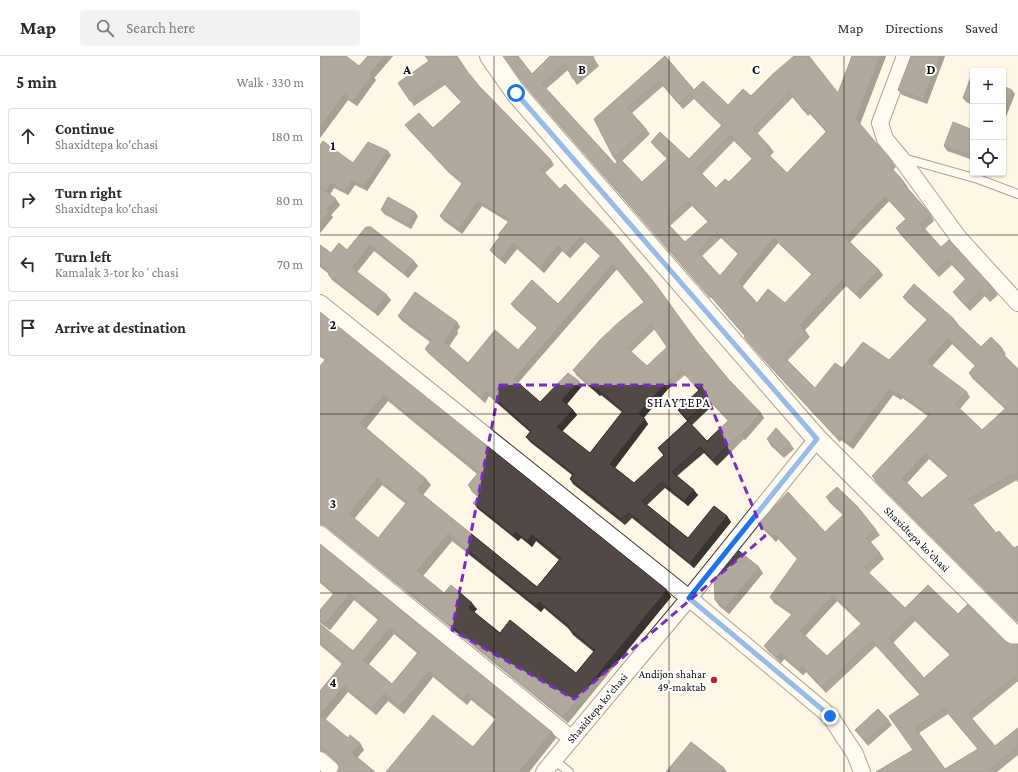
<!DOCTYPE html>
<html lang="en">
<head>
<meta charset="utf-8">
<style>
  :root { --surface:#fff; --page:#f2f2f3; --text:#2b2b33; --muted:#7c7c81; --line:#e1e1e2 }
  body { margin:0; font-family:"Crimson Pro",serif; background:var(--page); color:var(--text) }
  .controls { position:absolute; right:12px; top:12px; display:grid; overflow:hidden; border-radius:4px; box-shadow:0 1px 3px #0004 }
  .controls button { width:36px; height:36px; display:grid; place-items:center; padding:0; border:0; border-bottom:1px solid var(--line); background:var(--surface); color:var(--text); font:20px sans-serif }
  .stop { position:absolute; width:12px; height:12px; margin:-9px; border:3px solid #1a73e8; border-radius:50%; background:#fff }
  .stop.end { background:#1a73e8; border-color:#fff; box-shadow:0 1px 4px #0008 }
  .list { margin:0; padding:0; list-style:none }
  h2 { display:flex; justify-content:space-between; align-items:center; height:52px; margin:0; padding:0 16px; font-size:17px }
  h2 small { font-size:13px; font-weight:400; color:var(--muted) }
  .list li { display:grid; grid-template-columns:26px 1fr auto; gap:12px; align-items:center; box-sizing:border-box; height:56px; margin:0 8px 8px; padding:0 8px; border:1px solid var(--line); border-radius:4px }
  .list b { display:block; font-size:15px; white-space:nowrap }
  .list p { margin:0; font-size:13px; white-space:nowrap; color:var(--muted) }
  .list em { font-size:13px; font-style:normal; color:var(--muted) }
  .icon { flex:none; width:22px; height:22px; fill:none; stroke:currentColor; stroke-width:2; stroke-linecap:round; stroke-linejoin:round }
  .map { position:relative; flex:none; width:698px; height:716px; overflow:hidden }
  header { display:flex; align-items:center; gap:24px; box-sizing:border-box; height:56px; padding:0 20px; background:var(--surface); border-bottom:1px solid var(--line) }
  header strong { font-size:19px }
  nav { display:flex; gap:22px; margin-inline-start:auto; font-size:14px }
  .search { width:280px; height:36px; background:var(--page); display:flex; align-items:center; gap:10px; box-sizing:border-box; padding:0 14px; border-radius:4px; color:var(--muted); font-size:15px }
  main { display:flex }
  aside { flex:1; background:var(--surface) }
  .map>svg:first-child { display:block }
</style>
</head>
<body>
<header>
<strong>Map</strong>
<div class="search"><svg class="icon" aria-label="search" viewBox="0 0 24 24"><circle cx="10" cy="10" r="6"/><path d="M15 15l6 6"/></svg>Search here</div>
<nav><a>Map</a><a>Directions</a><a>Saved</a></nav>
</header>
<main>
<aside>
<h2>5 min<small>Walk · 330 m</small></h2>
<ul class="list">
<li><svg class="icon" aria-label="ahead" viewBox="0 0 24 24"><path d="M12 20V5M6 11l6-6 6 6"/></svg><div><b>Continue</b><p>Shaxidtepa ko'chasi</p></div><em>180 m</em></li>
<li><svg class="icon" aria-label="right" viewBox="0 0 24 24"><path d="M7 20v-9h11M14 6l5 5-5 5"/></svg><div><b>Turn right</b><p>Shaxidtepa ko'chasi</p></div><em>80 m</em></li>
<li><svg class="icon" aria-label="left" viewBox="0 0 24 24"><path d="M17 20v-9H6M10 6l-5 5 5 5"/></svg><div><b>Turn left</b><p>Kamalak 3-tor koʻchasi</p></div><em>70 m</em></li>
<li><svg class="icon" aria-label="arrive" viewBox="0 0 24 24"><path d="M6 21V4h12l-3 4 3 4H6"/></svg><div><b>Arrive at destination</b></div></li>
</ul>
</aside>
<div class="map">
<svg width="698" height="716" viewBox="0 0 698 716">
  <rect width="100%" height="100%" fill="#fff7e6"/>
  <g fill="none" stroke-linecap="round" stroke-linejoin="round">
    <!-- service casing -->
    <g stroke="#3c3c3c" stroke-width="10">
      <path id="service" d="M 583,102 L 658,123 L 698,138
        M 234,704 L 249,716"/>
    </g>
    <!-- minor casing -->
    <g stroke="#3c3c3c" stroke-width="18">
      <path id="minor" d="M 585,0 L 560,67 L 565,83 L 580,101 L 638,181 L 698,247
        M 0,247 L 369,542 L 510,660 L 535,698 L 542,716
        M 0,478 L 252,683
        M 0,704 L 14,716
        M 224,716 L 369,542 L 497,383"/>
    </g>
    <!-- tertiary casing -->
    <g stroke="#3c3c3c" stroke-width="22">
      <path id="tertiary" d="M 170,0 L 196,37 L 497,383 L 698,583"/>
    </g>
    <!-- service -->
    <use href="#service" stroke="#fff" stroke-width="8"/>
    <!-- minor -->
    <use href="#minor" stroke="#fff" stroke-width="16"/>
    <!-- tertiary -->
    <use href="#tertiary" stroke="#fff" stroke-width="20"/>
  </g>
  <!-- wall -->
  <path fill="#473f3c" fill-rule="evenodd" d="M 0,0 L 39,10 L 48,0 L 73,0 L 54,22 L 56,24 L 37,50 L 28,44 L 0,82 Z
    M 184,0 L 212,18 L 230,0 L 275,0 L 273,1 L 279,10 L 257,29 L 253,23 L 248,14 L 226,33 L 295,108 L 297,107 L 294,102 L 274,63 L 345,0 L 374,34 L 408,49 L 431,40 L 453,18 L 518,37 L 532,0 L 566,0 L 540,68 L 572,106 L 576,111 L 573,114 L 584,126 L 588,131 L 587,132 L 611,159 L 614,165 L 605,173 L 621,191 L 674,233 L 678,239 L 670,246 L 665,240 L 650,255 L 637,241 L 633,236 L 645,223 L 632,209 L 619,221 L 580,178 L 576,172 L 586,163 L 569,145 L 530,186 L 559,214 L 563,219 L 540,243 L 526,230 L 485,274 L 490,281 L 467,305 L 495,332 L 522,312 L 569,304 L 607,264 L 587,246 L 583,241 L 634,263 L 638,268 L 637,268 L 661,291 L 682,292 L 686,298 L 684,300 L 697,424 L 653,449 L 676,477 L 694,492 L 698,490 L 698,567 L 556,426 L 552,420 L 608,360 L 582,342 L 581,344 L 573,339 L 533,393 L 521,384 L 520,386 L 452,313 L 428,286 L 424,281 L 425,280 L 391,241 L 390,242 L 205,30 ZM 343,30 L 363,53 L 374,43 L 402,70 L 369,103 L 331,86 L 335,91 L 347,103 L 322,126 L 302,105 L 330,78 L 326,73 L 312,57 ZM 473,41 L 488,60 L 490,58 L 506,76 L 467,117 L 450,100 L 454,96 L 450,91 L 437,78 ZM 414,85 L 432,103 L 409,126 L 396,132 L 382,118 ZM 372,150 L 388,166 L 365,186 L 350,170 ZM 401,182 L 418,198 L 400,220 L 382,200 ZM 458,187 L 492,219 L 465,247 L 437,247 L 422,231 ZM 632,288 L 655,310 L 649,317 L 652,322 L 685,353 L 662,374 L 640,353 L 650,341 L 647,336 L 612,310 ZM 609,403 L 628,420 L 602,442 L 587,427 Z
    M 591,0 L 625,0 L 607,48 L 582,39 L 578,34 Z
    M 109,5 L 150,18 L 159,30 L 231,104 L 234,109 L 225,117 L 376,284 L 409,324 L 444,362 L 425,384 L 424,383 L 397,410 L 384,397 L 357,420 L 378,439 L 368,450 L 345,432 L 327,449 L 368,482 L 407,460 L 411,466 L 374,512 L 312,462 L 305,469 L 253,428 L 250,423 L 252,419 L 210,386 L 206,381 L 210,376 L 169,340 L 165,347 L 109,298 L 105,293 L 110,286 L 82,265 L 78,260 L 137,266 L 140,271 L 137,275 L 138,277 L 129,290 L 148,307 L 198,294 L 217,272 L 195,253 L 191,248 L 238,248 L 280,200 L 265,186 L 250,202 L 242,195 L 224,217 L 197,193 L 185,208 L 174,199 L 170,194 L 180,181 L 178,179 L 188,166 L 162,150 L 142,178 L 124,165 L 120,160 L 142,128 L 129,117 L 89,74 L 85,69 L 113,72 L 141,46 L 125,29 L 94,50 L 78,27 ZM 297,213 L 324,246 L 253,314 L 257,320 L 280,340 L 281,339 L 302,356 L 270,397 L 242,375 L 257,359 L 253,354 L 247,348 L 262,330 L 220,346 L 198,327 ZM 335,273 L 347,291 L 327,310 L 311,296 ZM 365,319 L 379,335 L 358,354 L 362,359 L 367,365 L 338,392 L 344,400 L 314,427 L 295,412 L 328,368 L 323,362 L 347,334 ZM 393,349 L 408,365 L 387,385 L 372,369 Z
    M 653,19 L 653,49 L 646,46 L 643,42 Z
    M 653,74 L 653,104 L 627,95 L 624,90 Z
    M 0,89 L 33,107 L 71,99 L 47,135 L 35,129 L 28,139 L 14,132 L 10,138 L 20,149 L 11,159 L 13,161 L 0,177 Z
    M 61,154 L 98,160 L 91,173 L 64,158 Z
    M 46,171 L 98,210 L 88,222 L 54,195 L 37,216 L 71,244 L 58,260 L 12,224 L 8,218 L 9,218 L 0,211 L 0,189 L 11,197 L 27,194 Z
    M 0,256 L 347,534 L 351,541 L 248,667 L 6,471 L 2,469 L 0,469 L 0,310 L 5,304 L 0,301 ZM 68,345 L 157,418 L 148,429 L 152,436 L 158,441 L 153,447 L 158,453 L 198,485 L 201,482 L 212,491 L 216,485 L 239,504 L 217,531 L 103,439 L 111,429 L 106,423 L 46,372 ZM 62,429 L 86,448 L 58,482 L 34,463 ZM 132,485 L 221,556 L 224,552 L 249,573 L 253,579 L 274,596 L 256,617 L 180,577 L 154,556 L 157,553 L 124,537 L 103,520 Z
    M 447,383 L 470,387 L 474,393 L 464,402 L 451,390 Z
    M 506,441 L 556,474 L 560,479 L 551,486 L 560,497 L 564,503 L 549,517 L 585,552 L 638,558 L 691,588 L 698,588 L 698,626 L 697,626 L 652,663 L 675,690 L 698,672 L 698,699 L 677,716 L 556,716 L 593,694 L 600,639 L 556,590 L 506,637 L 486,616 L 483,619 L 464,603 L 461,607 L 448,595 L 444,590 L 472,559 L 454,547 L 450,541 L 477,503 L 458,483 L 456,486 L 443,473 L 439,467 L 505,476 L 523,459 L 510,447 ZM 517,545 L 541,568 L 507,600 L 485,580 ZM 595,565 L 630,599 L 604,622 L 573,587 ZM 628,658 L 658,693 L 625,713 L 599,677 Z
    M 0,488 L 232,676 L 236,682 L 209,716 L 66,716 L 153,691 L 176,664 L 151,644 L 147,649 L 113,621 L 84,658 L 68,645 L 56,659 L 28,636 L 5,664 L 28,682 L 40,687 L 44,694 L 37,702 L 19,712 L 19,709 L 6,697 L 1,695 L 0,695 L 0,635 L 22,608 L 0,589 L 0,568 L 33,595 L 58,564 L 34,544 L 10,574 L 0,567 L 0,554 L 13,538 L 0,527 ZM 74,578 L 97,597 L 72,628 L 49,608 Z
    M 443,517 L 409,558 L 399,550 L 395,544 Z
    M 569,665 L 572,669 L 548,690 L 535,674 Z"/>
  <!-- shaded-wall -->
  <path fill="#393331" d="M 65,0 L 73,0 L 54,22 L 56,24 L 37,50 L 33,45 L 50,17 Z
    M 560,0 L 566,0 L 540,68 L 536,63 Z
    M 620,0 L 625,0 L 607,48 L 603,43 Z
    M 692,34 L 695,38 L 686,61 L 683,57 Z
    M 24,38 L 28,44 L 0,82 L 0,72 Z
    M 68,95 L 71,99 L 47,135 L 44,130 Z
    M 32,125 L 35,129 L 28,139 L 25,135 Z
    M 11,127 L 14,132 L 9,140 L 6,136 Z
    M 565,140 L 569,145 L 529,187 L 525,182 Z
    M 16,143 L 20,149 L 11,159 L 13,161 L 0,177 L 0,167 L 7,154 Z
    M 158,145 L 162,150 L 142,178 L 139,173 Z
    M 95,156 L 98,160 L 91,173 L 89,169 Z
    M 261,180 L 265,186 L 250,202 L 246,197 Z
    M 454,182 L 458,187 L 422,231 L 418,226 Z
    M 194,187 L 197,193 L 185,208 L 181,203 Z
    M 50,189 L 54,195 L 36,217 L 32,212 Z
    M 238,190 L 242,195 L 224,217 L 220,211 Z
    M 94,205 L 98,210 L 88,222 L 84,217 Z
    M 293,208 L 297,213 L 197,328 L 194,323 Z
    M 559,214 L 563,219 L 540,243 L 536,238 Z
    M 522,224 L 526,230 L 484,275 L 480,269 Z
    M 387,236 L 391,241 L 390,242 L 386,237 Z
    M 67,239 L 71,244 L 58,260 L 54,255 Z
    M 137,266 L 140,271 L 137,275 L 138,277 L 128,292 L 124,286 Z
    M 628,282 L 632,288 L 611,311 L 607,306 Z
    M 259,325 L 262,330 L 246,349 L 242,344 Z
    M 344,329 L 347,334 L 323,363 L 319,357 Z
    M 277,333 L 281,339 L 280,340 L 276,334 Z
    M 569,333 L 573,339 L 533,393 L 529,388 Z
    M 166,335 L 169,340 L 165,347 L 161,341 Z
    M 578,337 L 582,342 L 581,344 L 577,339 Z
    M 64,339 L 68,345 L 45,374 L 40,367 Z
    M 253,354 L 257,359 L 241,377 L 237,371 Z
    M 441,357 L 444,362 L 425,384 L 421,379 Z
    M 325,363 L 328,368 L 294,413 L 290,408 Z
    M 517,379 L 521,384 L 520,386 L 516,381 Z
    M 606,397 L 609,403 L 586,428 L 582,422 Z
    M 58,422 L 62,429 L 33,464 L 29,458 Z
    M 106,423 L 111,429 L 102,440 L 97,434 Z
    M 374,434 L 378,439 L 368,450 L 364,445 Z
    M 407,460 L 411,466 L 374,512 L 370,507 Z
    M 196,476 L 201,482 L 198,485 L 193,479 Z
    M 128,478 L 132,485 L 102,521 L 97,515 Z
    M 455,478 L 458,483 L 456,486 L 452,480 Z
    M 212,479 L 216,485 L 212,491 L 207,485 Z
    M 439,511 L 443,517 L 409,558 L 405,552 Z
    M 347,534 L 351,541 L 248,667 L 243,661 Z
    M 30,538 L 34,544 L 10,574 L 5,568 Z
    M 513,539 L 517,545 L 484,581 L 480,575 Z
    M 219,546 L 224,552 L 221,556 L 216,550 Z
    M 152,547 L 157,553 L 153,558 L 149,552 Z
    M 70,572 L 74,578 L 47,610 L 43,604 Z
    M 461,597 L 464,603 L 461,607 L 457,601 Z
    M 482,610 L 486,616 L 483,619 L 479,614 Z
    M 109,615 L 113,621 L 84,658 L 79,651 Z
    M 24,630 L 28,636 L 4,665 L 0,659 Z
    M 147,637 L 151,644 L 147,649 L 143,643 Z
    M 64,638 L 68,645 L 56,659 L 52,653 Z
    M 232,676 L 236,682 L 209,716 L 199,716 Z
    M 40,687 L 44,694 L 36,703 L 32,697 Z
    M 404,712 L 407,716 L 401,716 Z"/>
  <!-- building -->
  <path fill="#524946" stroke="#393331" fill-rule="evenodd" d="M 0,0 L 26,0 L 39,10 L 48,0 L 65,0 L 50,17 L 52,19 L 33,45 L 24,38 L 0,72 Z
    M 105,0 L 137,0 L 149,18 L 159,30 L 231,104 L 221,113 L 240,133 L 245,128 L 298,183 L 333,225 L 376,284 L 409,324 L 441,357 L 421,379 L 420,378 L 393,404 L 380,391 L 352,416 L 374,434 L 364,445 L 342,426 L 322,445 L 368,482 L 394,450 L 407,460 L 370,507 L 309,457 L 301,463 L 250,423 L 254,418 L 206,381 L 211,375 L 166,335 L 161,341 L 136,320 L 105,293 L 112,284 L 78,260 L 95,236 L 137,266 L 133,271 L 134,272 L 124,286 L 148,307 L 175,274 L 198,294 L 218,271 L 191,248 L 212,224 L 238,248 L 281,200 L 261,180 L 246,197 L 238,190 L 220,211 L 194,187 L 181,203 L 170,194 L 180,180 L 178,179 L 190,164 L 158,145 L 139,173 L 120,160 L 143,126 L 125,112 L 85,69 L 99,57 L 113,72 L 142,46 L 122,24 L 90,45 L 78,27 L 109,5 ZM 293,208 L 324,246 L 299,266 L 280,284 L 253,314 L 276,334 L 277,333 L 303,355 L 270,397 L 237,371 L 253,354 L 242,344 L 259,325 L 248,317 L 220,346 L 194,323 ZM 331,268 L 347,291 L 327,310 L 307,292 ZM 361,314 L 379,334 L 358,354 L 367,364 L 389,344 L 409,364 L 387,385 L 368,365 L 338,392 L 344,399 L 314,427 L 290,408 L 325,363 L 319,357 L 344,329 Z
    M 184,0 L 198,0 L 212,18 L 230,0 L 272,0 L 275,4 L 253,23 L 245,8 L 222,28 L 295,108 L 301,104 L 322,126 L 348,102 L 331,86 L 340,76 L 369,103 L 402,69 L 370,38 L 372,36 L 359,48 L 339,25 L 307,52 L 326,73 L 294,102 L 274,63 L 345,0 L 374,34 L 383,25 L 408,49 L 423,33 L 431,40 L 453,18 L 474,0 L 489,0 L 518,37 L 532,0 L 560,0 L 536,63 L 572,106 L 569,109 L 584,126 L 583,127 L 611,159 L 600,168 L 621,191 L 629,184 L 674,233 L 666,241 L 661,234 L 646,250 L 633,236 L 646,223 L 628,204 L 615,216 L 576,172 L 586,163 L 565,140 L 525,182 L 559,214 L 536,238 L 522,224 L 480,269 L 486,276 L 463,300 L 495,332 L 515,307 L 522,312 L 543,286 L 569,304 L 608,263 L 583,241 L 594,228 L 634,263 L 633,264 L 661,291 L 671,281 L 682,292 L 680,295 L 698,313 L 698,426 L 694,418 L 648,443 L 676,477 L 679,475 L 694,492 L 698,490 L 698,565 L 552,420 L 610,358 L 578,337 L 577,339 L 569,333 L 529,388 L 517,379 L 516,381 L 448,308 L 424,281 L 425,280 L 387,236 L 386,237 L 201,24 ZM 469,36 L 484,55 L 486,52 L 507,75 L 467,117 L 446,96 L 450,91 L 433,73 ZM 410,79 L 433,102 L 409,126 L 405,123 L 396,132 L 377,113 ZM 368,145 L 389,165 L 365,186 L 345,165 ZM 397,176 L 419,197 L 400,220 L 378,196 ZM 454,182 L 492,218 L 465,247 L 448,233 L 437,247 L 418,226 ZM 628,282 L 656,309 L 649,317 L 686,352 L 662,374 L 635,348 L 647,336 L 607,306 ZM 606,397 L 629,419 L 602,442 L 582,422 Z
    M 591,0 L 620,0 L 603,43 L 578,34 Z
    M 652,18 L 653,19 L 653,46 L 643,42 Z
    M 683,30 L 692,34 L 683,57 Z
    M 633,66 L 653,74 L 653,101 L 624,90 Z
    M 3,85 L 33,107 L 48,86 L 68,95 L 44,130 L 32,125 L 25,135 L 11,127 L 6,135 L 0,131 L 0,89 Z
    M 0,131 L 16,143 L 7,154 L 9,156 L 0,167 Z
    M 68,141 L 95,156 L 89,169 L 61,154 Z
    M 46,171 L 51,171 L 94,205 L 84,217 L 50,189 L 32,212 L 67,239 L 54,255 L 8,218 L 10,216 L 0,208 L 0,189 L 11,197 L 19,187 L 27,194 Z
    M 0,256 L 347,534 L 243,661 L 0,464 L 0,310 L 6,303 L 0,298 ZM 64,339 L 159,416 L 148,429 L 160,439 L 153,447 L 193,479 L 196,476 L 207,485 L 212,479 L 241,502 L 217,531 L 97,434 L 106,423 L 40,367 ZM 58,422 L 87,446 L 58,482 L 29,458 ZM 128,478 L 216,550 L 219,546 L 250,571 L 249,573 L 275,594 L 256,617 L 190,564 L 180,577 L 149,552 L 152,547 L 131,529 L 124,537 L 97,515 Z
    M 456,372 L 470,387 L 460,396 L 447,383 Z
    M 517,431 L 537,450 L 556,474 L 546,482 L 560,497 L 544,512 L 585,552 L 608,529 L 638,558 L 648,548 L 686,586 L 691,588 L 698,588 L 698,625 L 694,621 L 648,658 L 675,690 L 698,672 L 698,690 L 667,716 L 556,716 L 593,694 L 569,660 L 601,638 L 552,585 L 502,631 L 482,610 L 479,614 L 461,597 L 457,601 L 444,590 L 473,557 L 450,541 L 478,502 L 455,478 L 452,480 L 439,467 L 468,436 L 505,476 L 524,458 L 506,441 ZM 513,539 L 542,567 L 507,600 L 480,575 ZM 591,559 L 631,598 L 604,622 L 569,582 ZM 624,652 L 658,693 L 625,713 L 595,672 Z
    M 0,488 L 232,676 L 199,716 L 66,716 L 113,659 L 153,691 L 177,662 L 147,637 L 143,643 L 109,615 L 79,651 L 64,638 L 52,653 L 24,630 L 0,659 L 0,635 L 24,606 L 0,587 L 0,568 L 33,595 L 60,562 L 30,538 L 5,568 L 0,564 L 0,554 L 15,537 L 0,525 ZM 70,572 L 99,596 L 72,628 L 43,604 Z
    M 419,495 L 439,511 L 405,552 L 395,544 L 394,525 Z
    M 558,653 L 569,665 L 545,685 L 535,674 Z
    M 0,659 L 28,682 L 30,679 L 40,687 L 32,697 L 55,716 L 17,716 L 19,712 L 18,706 L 2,691 L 0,690 Z
    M 371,686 L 404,712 L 401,716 L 346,716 Z"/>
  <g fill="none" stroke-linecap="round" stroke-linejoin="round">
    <!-- route -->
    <path stroke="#1a73e8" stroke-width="5" d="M 196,37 L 497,383 L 369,542 L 510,660"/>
  </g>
  <!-- marked area -->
  <path d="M0 0H698V716H0ZM 180,329 L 382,329 L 445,480 L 254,643 L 132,574 Z" fill="#fff7e6" fill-opacity=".55" fill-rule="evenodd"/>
  <path fill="none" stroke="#7b2cbf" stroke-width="3" stroke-dasharray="8 5" stroke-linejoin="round" d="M 180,329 L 382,329 L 445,480 L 254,643 L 132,574 Z"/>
  <!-- grid -->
  <path fill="none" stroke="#090909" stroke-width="1" stroke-opacity="0.55" d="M 174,0 L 174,716M 349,0 L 349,716M 524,0 L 524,716M 0,179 L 698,179M 0,358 L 698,358M 0,537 L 698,537"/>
  <!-- markers -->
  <circle fill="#bd1e3a" stroke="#fff" stroke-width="1.5" cx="394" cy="624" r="4"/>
  <g text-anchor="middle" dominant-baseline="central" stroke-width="4" stroke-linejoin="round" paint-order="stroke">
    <!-- street labels -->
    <g font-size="11" fill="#090909" stroke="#fff">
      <text transform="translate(597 483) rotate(45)">Shaxidtepa ko'chasi</text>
      <text transform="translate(277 652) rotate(-50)">Shaxidtepa ko'chasi</text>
    </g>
    <!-- poi labels -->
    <g font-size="11" fill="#090909" stroke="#fff" text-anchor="end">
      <text x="386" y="618">Andijon shahar<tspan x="386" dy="13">49-maktab</tspan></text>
    </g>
    <!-- quarter labels -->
    <g font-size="13" letter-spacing="1" fill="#090909" stroke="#fff">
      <text x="359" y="346">SHAYTEPA</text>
    </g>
  </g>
  <g font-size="13" text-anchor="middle" font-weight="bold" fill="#090909" stroke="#fff" stroke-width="4" stroke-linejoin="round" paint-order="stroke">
    <text x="87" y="18">A</text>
    <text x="262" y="18">B</text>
    <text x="436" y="18">C</text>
    <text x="611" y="18">D</text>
    <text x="13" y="94">1</text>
    <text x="13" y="273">2</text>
    <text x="13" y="452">3</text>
    <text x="13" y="631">4</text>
  </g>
</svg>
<div class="controls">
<button>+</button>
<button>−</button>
<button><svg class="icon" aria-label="locate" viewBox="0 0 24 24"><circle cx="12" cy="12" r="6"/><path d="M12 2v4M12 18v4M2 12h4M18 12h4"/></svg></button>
</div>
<div class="stop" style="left:196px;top:37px"></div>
<div class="stop end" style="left:510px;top:660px"></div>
</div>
</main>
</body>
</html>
